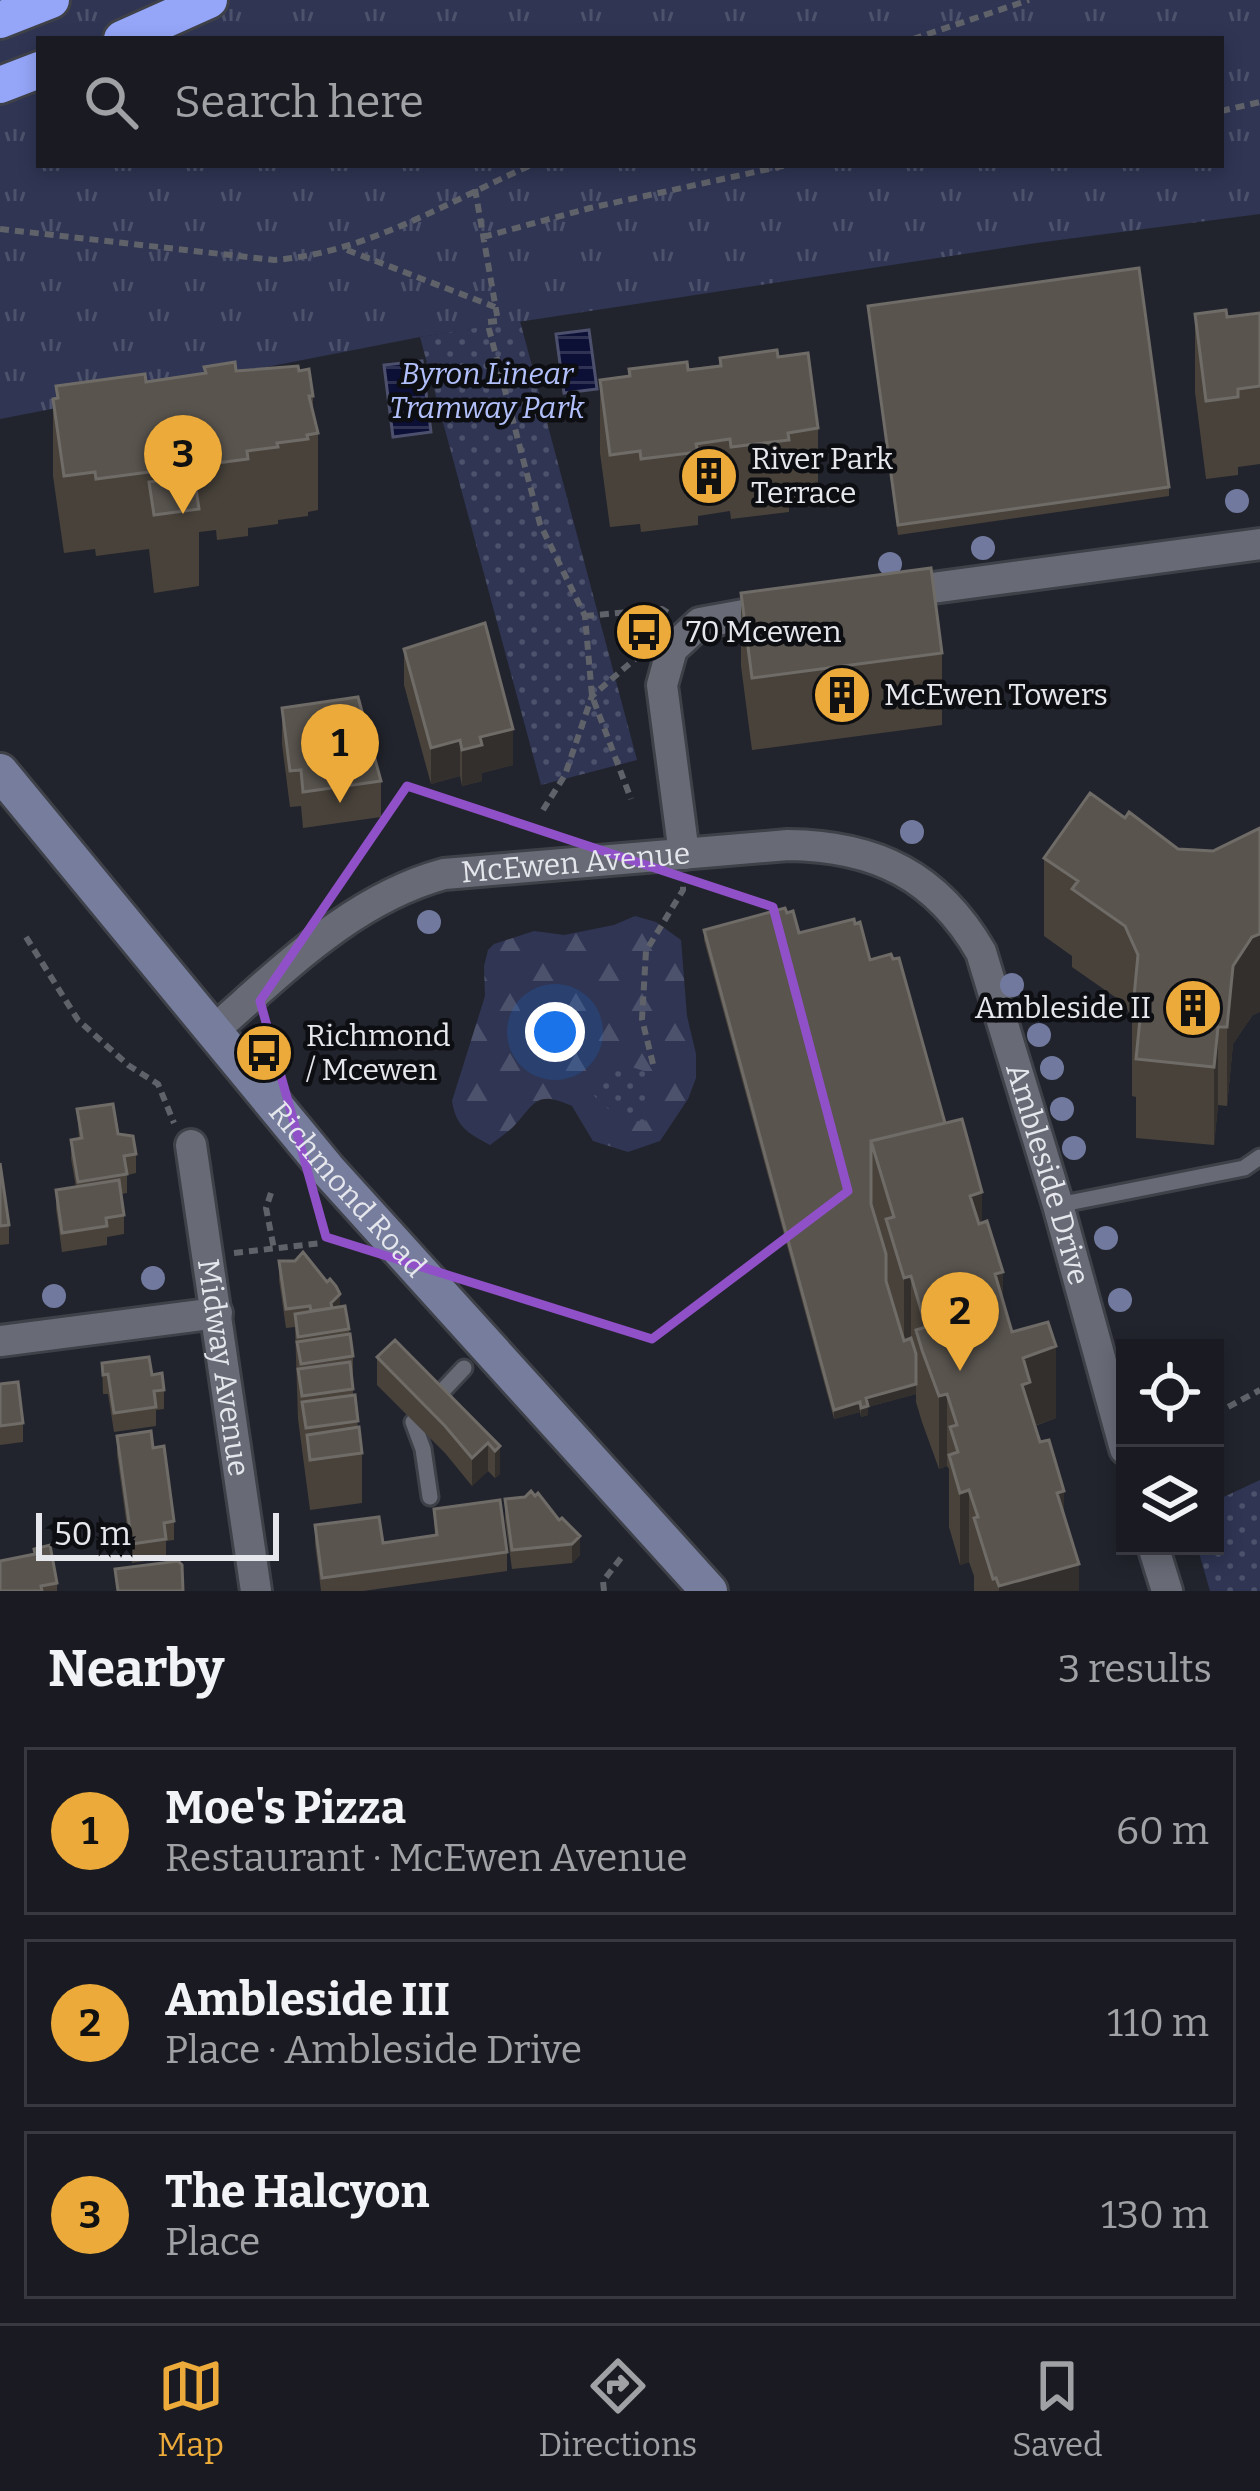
<!DOCTYPE html>
<html lang="en">
<head>
<meta charset="utf-8">
<style>
  :root { --surface:#1a1b22; --page:#23242a; --text:#f1f3f6; --muted:#9fa1a5; --line:#383940; --accent:#ebaa39 }
  body { margin:0; font-family:Bitter,serif; background:var(--page); color:var(--text) }
  .controls { position:absolute; right:36px; bottom:36px; display:grid; overflow:hidden; border-radius:0px; box-shadow:0 6px 18px #0003 }
  .controls button { width:108px; height:108px; display:grid; place-items:center; padding:0; border:0; border-bottom:3px solid var(--line); background:var(--surface); color:var(--text); font:60px sans-serif }
  .scale { position:absolute; left:36px; bottom:30px; width:243px; box-sizing:border-box; padding-left:12px; border:6px solid #e5e7ed; border-top:0; font-size:33px; line-height:42px; white-space:nowrap; color:#e5e7ed; -webkit-text-stroke:9px #0d0e12; paint-order:stroke }
  .you { position:absolute; left:555px; top:1032px; width:42px; height:42px; margin:-30px; border:9px solid #fff; border-radius:50%; background:#1a73e8; box-shadow:0 0 0 18px #1a73e833 }
  .badge { display:grid; place-items:center; width:78px; height:78px; border-radius:50%; background:var(--accent); color:#111; font-size:39px; font-weight:700 }
  .pin { position:absolute; translate:-50% -99px; filter:drop-shadow(0 3px 6px #0008) }
  .pin::after { content:''; position:absolute; top:63px; width:42px; height:36px; background:inherit; clip-path:polygon(0 0,100% 0,50% 100%) }
  .list { margin:0; padding:0; list-style:none }
  h2 { display:flex; justify-content:space-between; align-items:center; height:156px; margin:0; padding:0 48px; font-size:51px }
  h2 small { font-size:39px; font-weight:400; color:var(--muted) }
  .list li { display:grid; grid-template-columns:78px 1fr auto; gap:36px; align-items:center; box-sizing:border-box; height:168px; margin:0 24px 24px; padding:0 24px; border:3px solid var(--line); border-radius:0px }
  .list b { display:block; font-size:45px; white-space:nowrap }
  .list p { margin:0; font-size:39px; white-space:nowrap; color:var(--muted) }
  .list em { font-size:39px; font-style:normal; color:var(--muted) }
  .icon { flex:none; width:66px; height:66px; fill:none; stroke:currentColor; stroke-width:2; stroke-linecap:round; stroke-linejoin:round }
  .map { position:relative; flex:none; width:1260px; height:1591px; overflow:hidden }
  .search { position:absolute; background:var(--surface); box-shadow:0 6px 18px #0003; left:36px; right:36px; top:36px; height:132px; display:flex; align-items:center; gap:30px; box-sizing:border-box; padding:0 42px; border-radius:0px; color:var(--muted); font-size:45px }
  .sheet { height:732px; background:var(--surface) }
  nav { display:flex; justify-content:space-around; align-items:center; box-sizing:border-box; height:168px; border-top:3px solid var(--line); background:var(--surface); font-size:33px; color:var(--muted) }
  nav a { display:grid; justify-items:center; gap:6px }
  nav .on { color:var(--accent) }
  .map>svg:first-child { display:block }
</style>
</head>
<body>
<div class="map">
<svg width="1260" height="1591" viewBox="0 0 1260 1591">
  <defs>
    <pattern id="grass-tufts" width="24" height="20" patternUnits="userSpaceOnUse" patternTransform="scale(3)"><rect width="24" height="20" fill="#2f3553"/><path d="M3 7l-1-3M5 7V3M7 7l1-3M15 17l-1-3M17 17v-4M19 17l1-3" fill="none" stroke="#4d526c"/></pattern>
    <pattern id="forest-firs" width="22" height="20" patternUnits="userSpaceOnUse" patternTransform="scale(3)"><rect width="22" height="20" fill="#2f3553"/><path d="M5 1l3.5 6h-7zM16 11l3.5 6h-7z" fill="#4d526c"/></pattern>
    <pattern id="park-dots" width="8" height="8" patternUnits="userSpaceOnUse" patternTransform="scale(3)"><rect width="8" height="8" fill="#2f3553"/><path d="M2 2h.1M6 6h.1" fill="none" stroke="#4d526c" stroke-width="1.8" stroke-linecap="round"/></pattern>
    <pattern id="water-rules" width="6" height="5" patternUnits="userSpaceOnUse" patternTransform="scale(3)"><rect width="6" height="5" fill="#0c0f36"/><path d="M0 2.5h6" fill="none" stroke="#2f3253"/></pattern>
  </defs>
  <rect width="100%" height="100%" fill="#22242d"/>
  <!-- grass -->
  <path fill="url(#grass-tufts)" fill-rule="evenodd" d="M 0,0 L 1260,0 L 1260,214 L 1036,243 L 420,337 L 0,419 ZM 39,39 L 1221,39 L 1221,165 L 39,165 Z"/>
  <!-- forest -->
  <path fill="url(#forest-firs)" d="M 635,916 L 656,922 L 681,940 L 687,1016 L 696,1054 L 696,1078 L 688,1099 L 660,1141 L 628,1152 L 593,1141 L 572,1106 C 536,1090 536,1102 514,1126 C 507,1133 497,1139 490,1145 C 468,1133 456,1127 452,1101 L 485,996 L 484,966 L 488,950 L 494,944 L 534,931 L 564,935 L 614,925 Z"/>
  <!-- park -->
  <path fill="url(#park-dots)" d="M 520,321 L 637,760 L 541,785 L 420,337 Z
    M 616,1062 L 647,1072 L 652,1105 L 645,1122 C 620,1119 607,1111 591,1092 L 593,1082 Z
    M 1260,1480 L 1260,1591 L 1210,1591 L 1197,1546 L 1215,1546 L 1215,1501 Z"/>
  <!-- water -->
  <path fill="url(#water-rules)" stroke="#4d506d" stroke-width="3" d="M 589,330 L 597,389 L 564,393 L 556,334 Z
    M 422,361 L 431,432 L 393,437 L 384,365 Z"/>
  <g fill="none" stroke-linecap="round" stroke-linejoin="round">
    <!-- lane casing -->
    <g stroke="#3f4149" stroke-width="21">
      <path id="lane" d="M 1058,1205 L 1244,1168 L 1260,1157
        M 433,1401 L 464,1368
        M 413,1422 L 423,1449 L 430,1497"/>
    </g>
    <!-- street casing -->
    <g stroke="#3f4149" stroke-width="36">
      <g id="street">
        <path d="M 895,593 L 1260,544"/>
        <path d="M 684,854 L 662,685 L 672,649 L 700,623 L 782,608"/>
        <path id="s1" d="M 213,1031 C 283,970 352,899 444,874 L 788,845 C 876,846 937,876 981,952 L 1058,1205 L 1125,1449"/>
        <path id="s2" d="M 191,1145 L 256,1591"/>
        <path d="M 0,1341 L 217,1313"/>
        <path d="M 1153,1546 L 1167,1591"/>
      </g>
    </g>
    <!-- secondary casing -->
    <g stroke="#3f4149" stroke-width="42">
      <g id="secondary">
        <path id="s3" d="M 0,772 L 327,1169 L 709,1591"/>
      </g>
    </g>
    <!-- highway casing -->
    <g stroke="#3f4149" stroke-width="42">
      <path id="highway" d="M 0,20 L 51,0
        M 122,39 L 209,0
        M 0,85 L 39,70"/>
    </g>
    <!-- path -->
    <path stroke="#60626a" stroke-width="6" stroke-dasharray="9 6" stroke-linecap="butt" d="M 913,39 L 1029,0
      M 1221,111 L 1260,102
      M 475,189 L 498,321 L 488,322 L 489,329 L 540,524 L 585,616 L 592,696 L 631,799
      M 0,229 L 274,260 C 366,253 448,202 531,165
      M 483,237 L 590,208 L 787,165
      M 347,250 L 495,307
      M 585,616 L 662,609 L 670,614
      M 543,810 L 565,775 L 592,696 L 635,659
      M 26,937 L 78,1020 L 128,1065 L 158,1084 L 174,1123
      M 653,1064 L 642,1019 L 646,951 L 683,890 L 683,881
      M 271,1193 L 266,1208 L 274,1249
      M 234,1253 L 322,1243
      M 1215,1414 L 1260,1390
      M 604,1591 L 603,1581 L 621,1558"/>
    <!-- lane -->
    <use href="#lane" stroke="#686b76" stroke-width="15"/>
    <!-- street -->
    <use href="#street" stroke="#686b76" stroke-width="30"/>
    <!-- secondary -->
    <use href="#secondary" stroke="#767d9d" stroke-width="36"/>
    <!-- highway -->
    <use href="#highway" stroke="#95a6f9" stroke-width="36"/>
  </g>
  <!-- trees -->
  <g fill="#717a9e">
    <circle cx="1237" cy="501" r="12"/>
    <circle cx="983" cy="548" r="12"/>
    <circle cx="890" cy="564" r="12"/>
    <circle cx="912" cy="832" r="12"/>
    <circle cx="429" cy="922" r="12"/>
    <circle cx="1012" cy="985" r="12"/>
    <circle cx="1039" cy="1035" r="12"/>
    <circle cx="1052" cy="1068" r="12"/>
    <circle cx="1062" cy="1109" r="12"/>
    <circle cx="1074" cy="1148" r="12"/>
    <circle cx="1106" cy="1238" r="12"/>
    <circle cx="153" cy="1278" r="12"/>
    <circle cx="54" cy="1296" r="12"/>
    <circle cx="1120" cy="1300" r="12"/>
  </g>
  <!-- wall -->
  <path fill="#48423a" d="M 868,306 L 1169,487 L 1169,496 L 898,535 Z
    M 1260,313 L 1260,464 L 1238,467 L 1238,475 L 1206,479 L 1195,392 L 1195,314 L 1227,317 Z
    M 778,357 L 818,428 L 818,500 L 789,505 L 789,512 L 731,519 L 730,511 L 698,516 L 698,525 L 641,532 L 640,524 L 610,527 L 600,453 L 600,380 Z
    M 204,367 L 236,371 L 299,371 L 313,396 L 313,410 L 318,433 L 318,510 L 308,512 L 308,516 L 278,520 L 278,524 L 248,528 L 248,536 L 217,540 L 216,530 L 199,532 L 199,586 L 154,593 L 149,549 L 96,556 L 95,549 L 64,553 L 53,476 L 53,399 L 56,398 L 56,386 L 146,382 L 204,373 Z
    M 741,593 L 942,653 L 942,725 L 752,750 L 741,666 Z
    M 404,649 L 513,765 L 482,773 L 482,781 L 462,786 L 460,776 L 431,784 L 404,685 Z
    M 282,708 L 381,781 L 381,817 L 303,828 L 301,806 L 290,807 L 282,744 Z
    M 1090,793 L 1252,1016 L 1233,1044 L 1227,1106 L 1218,1105 L 1214,1145 L 1136,1138 L 1136,1097 L 1132,1096 L 1132,1019 L 1125,1004 L 1072,967 L 1072,956 L 1044,936 L 1044,858 Z
    M 787,913 L 799,933 L 870,960 L 945,1123 L 982,1223 L 1012,1332 L 1056,1418 L 1035,1426 L 1064,1518 L 1079,1591 L 974,1591 L 974,1576 L 969,1562 L 960,1565 L 949,1527 L 949,1469 L 947,1466 L 939,1469 L 922,1422 L 916,1402 L 916,1394 L 868,1407 L 868,1415 L 861,1417 L 860,1412 L 834,1419 L 704,940 L 704,930 Z
    M 77,1109 L 118,1134 L 136,1154 L 136,1173 L 127,1175 L 127,1193 L 121,1194 L 124,1215 L 124,1234 L 107,1237 L 107,1245 L 62,1252 L 56,1209 L 56,1190 L 76,1187 L 71,1159 L 71,1140 L 79,1139 Z
    M 0,1163 L 9,1225 L 9,1244 L 0,1245 Z
    M 279,1261 L 340,1307 L 349,1329 L 353,1356 L 353,1395 L 362,1453 L 362,1503 L 310,1510 L 298,1419 L 295,1327 L 286,1328 L 279,1280 Z
    M 377,1357 L 500,1446 L 500,1474 L 495,1478 L 488,1471 L 472,1486 L 445,1453 L 377,1385 Z
    M 102,1363 L 152,1375 L 164,1390 L 164,1409 L 156,1410 L 156,1426 L 114,1432 L 108,1394 L 103,1394 Z
    M 0,1384 L 23,1423 L 23,1442 L 0,1445 Z
    M 117,1436 L 153,1448 L 174,1521 L 174,1540 L 166,1541 L 166,1558 L 132,1563 L 117,1455 Z
    M 531,1491 L 580,1555 L 572,1563 L 512,1569 L 505,1519 L 505,1499 L 525,1497 Z
    M 434,1509 L 507,1552 L 507,1571 L 363,1591 L 321,1591 L 315,1544 L 315,1525 L 383,1543 L 435,1536 Z
    M 34,1555 L 57,1583 L 57,1591 L 0,1591 Z"/>
  <!-- shaded-wall -->
  <path fill="#322f2d" d="M 513,729 L 513,765 L 482,773 L 482,781 L 462,786 L 462,750 L 480,737 Z
    M 460,740 L 460,776 L 431,784 L 431,748 Z
    M 1260,934 L 1260,1012 L 1252,1016 L 1233,1044 L 1227,1106 L 1227,1027 L 1233,966 L 1252,937 Z
    M 1218,1027 L 1218,1105 L 1214,1145 L 1214,1067 Z
    M 982,1192 L 982,1264 L 970,1196 Z
    M 1003,1272 L 1003,1344 L 995,1274 Z
    M 911,1276 L 911,1348 L 904,1351 L 904,1278 Z
    M 340,1294 L 340,1313 L 331,1322 L 331,1303 Z
    M 1056,1346 L 1056,1418 L 1030,1427 L 1022,1457 L 1023,1358 Z
    M 916,1384 L 916,1394 L 868,1407 L 868,1415 L 861,1417 L 861,1408 L 866,1398 Z
    M 947,1394 L 947,1466 L 939,1469 L 939,1396 Z
    M 860,1402 L 860,1412 L 834,1419 L 834,1410 Z
    M 488,1443 L 488,1471 L 472,1486 L 472,1458 Z
    M 500,1446 L 500,1474 L 495,1478 L 495,1451 Z
    M 969,1490 L 969,1562 L 960,1565 L 960,1493 Z
    M 1064,1491 L 1064,1563 L 1057,1493 Z
    M 580,1536 L 580,1555 L 572,1563 L 572,1544 Z
    M 1079,1564 L 1079,1591 L 999,1591 L 999,1586 Z"/>
  <!-- building -->
  <path fill="#59544e" stroke="#6f6b67" stroke-width="3" d="M 1139,268 L 1169,487 L 898,525 L 868,306 Z
    M 1226,310 L 1227,317 L 1260,313 L 1260,386 L 1238,389 L 1238,397 L 1206,401 L 1195,314 Z
    M 777,350 L 778,357 L 808,353 L 818,428 L 788,433 L 789,440 L 731,447 L 730,439 L 696,444 L 698,452 L 641,459 L 640,451 L 610,455 L 600,380 L 630,376 L 629,369 L 687,362 L 688,370 L 721,366 L 720,358 Z
    M 235,362 L 236,371 L 298,366 L 299,371 L 309,369 L 313,396 L 309,396 L 318,433 L 307,435 L 308,439 L 277,443 L 278,447 L 247,451 L 248,459 L 217,463 L 216,453 L 182,457 L 185,477 L 194,475 L 199,509 L 154,515 L 149,482 L 163,480 L 160,461 L 155,461 L 157,471 L 96,479 L 95,472 L 64,476 L 53,399 L 58,398 L 56,386 L 145,374 L 146,382 L 206,373 L 204,367 Z
    M 931,568 L 942,653 L 752,678 L 741,593 Z
    M 485,623 L 513,729 L 480,737 L 482,745 L 462,750 L 460,740 L 431,748 L 404,649 Z
    M 358,697 L 381,781 L 303,792 L 301,770 L 290,771 L 282,708 Z
    M 1090,793 L 1125,818 L 1129,812 L 1178,849 L 1213,851 L 1260,828 L 1260,934 L 1252,937 L 1233,966 L 1227,1027 L 1218,1027 L 1214,1067 L 1136,1059 L 1140,1019 L 1132,1018 L 1138,955 L 1125,926 L 1072,889 L 1078,881 L 1044,858 Z
    M 785,908 L 787,913 L 793,911 L 799,933 L 854,919 L 855,924 L 860,922 L 870,960 L 891,954 L 893,959 L 899,958 L 945,1123 L 871,1141 L 871,1204 L 886,1254 L 886,1281 L 904,1341 L 911,1338 L 916,1354 L 916,1384 L 866,1398 L 868,1406 L 861,1408 L 860,1402 L 834,1410 L 704,930 Z
    M 113,1104 L 118,1134 L 133,1136 L 136,1154 L 124,1156 L 127,1174 L 78,1182 L 71,1140 L 82,1138 L 77,1109 Z
    M 962,1119 L 982,1192 L 970,1196 L 979,1224 L 987,1221 L 1003,1272 L 995,1274 L 1012,1332 L 1048,1322 L 1056,1346 L 1023,1358 L 1030,1382 L 1022,1385 L 1040,1442 L 1049,1440 L 1064,1491 L 1057,1493 L 1079,1564 L 999,1586 L 996,1578 L 993,1579 L 974,1518 L 978,1517 L 969,1490 L 960,1493 L 949,1455 L 958,1452 L 950,1427 L 957,1425 L 947,1394 L 939,1396 L 922,1350 L 916,1330 L 926,1327 L 911,1276 L 904,1278 L 886,1219 L 894,1217 L 871,1141 Z
    M 0,1163 L 9,1225 L 0,1226 Z
    M 119,1180 L 124,1215 L 106,1218 L 107,1226 L 62,1233 L 56,1190 Z
    M 303,1252 L 327,1282 L 330,1279 L 336,1286 L 340,1294 L 331,1303 L 332,1308 L 311,1311 L 310,1306 L 286,1309 L 279,1261 L 295,1261 Z
    M 345,1306 L 349,1329 L 298,1337 L 295,1314 Z
    M 350,1334 L 353,1356 L 301,1364 L 297,1342 Z
    M 395,1340 L 500,1446 L 495,1451 L 488,1443 L 472,1458 L 445,1426 L 377,1357 Z
    M 149,1357 L 152,1375 L 162,1373 L 164,1390 L 154,1391 L 156,1407 L 114,1413 L 108,1374 L 103,1375 L 102,1363 Z
    M 350,1362 L 353,1389 L 302,1396 L 298,1369 Z
    M 18,1382 L 23,1423 L 0,1426 L 0,1384 Z
    M 355,1395 L 358,1421 L 306,1428 L 302,1402 Z
    M 359,1427 L 362,1453 L 310,1460 L 307,1435 Z
    M 151,1431 L 153,1448 L 164,1446 L 174,1521 L 164,1523 L 166,1539 L 132,1544 L 117,1436 Z
    M 531,1491 L 535,1496 L 538,1493 L 559,1520 L 562,1518 L 580,1536 L 572,1544 L 512,1550 L 505,1499 L 525,1497 Z
    M 500,1500 L 507,1552 L 322,1578 L 315,1525 L 379,1517 L 383,1543 L 437,1535 L 434,1509 Z
    M 50,1545 L 57,1583 L 41,1586 L 42,1591 L 0,1591 L 0,1561 L 35,1554 L 34,1549 Z
    M 178,1561 L 182,1565 L 183,1591 L 118,1591 L 115,1569 Z"/>
  <!-- marked area -->
  <path fill="none" stroke="#9051c8" stroke-width="9" stroke-linejoin="round" d="M 407,786 L 773,907 L 848,1191 L 652,1339 L 326,1237 L 260,1001 Z"/>
  <!-- icons -->
  <defs>
    <g id="building-disc" transform="scale(3)"><circle r="9.5" fill="#ebaa39" stroke="#0d0e12"/><path d="M-4-6H4V6H1V3H-1V6H-4ZM-2.5-4.3h1.7v1.8h-1.7ZM.8-4.3h1.7v1.8H.8ZM-2.5-1h1.7V.8h-1.7ZM.8-1h1.7V.8H.8Z" fill="#111"/></g>
    <g id="bus-disc" transform="scale(3)"><circle r="9.5" fill="#ebaa39" stroke="#0d0e12"/><path d="M-5-6H5V4H4V6H2V4H-2V6H-4V4H-5ZM-3.5-4V0h7V-4ZM-3.5 1.2v1.5H-2V1.2ZM2 1.2v1.5H3.5V1.2Z" fill="#111"/></g>
  </defs>
  <g fill-rule="evenodd">
    <use href="#building-disc" x="709" y="476"/>
    <use href="#bus-disc" x="644" y="632"/>
    <use href="#building-disc" x="842" y="695"/>
    <use href="#building-disc" x="1193" y="1008"/>
    <use href="#bus-disc" x="264" y="1053"/>
  </g>
  <g text-anchor="middle" dominant-baseline="central" stroke-width="9" stroke-linejoin="round" paint-order="stroke">
    <!-- park labels -->
    <g font-size="30" font-style="italic" fill="#b2c0fb" stroke="#0d0e12">
      <text x="487" y="374">Byron Linear<tspan x="487" dy="34">Tramway Park</tspan></text>
    </g>
    <!-- poi labels -->
    <g font-size="30" fill="#e5e7ed" stroke="#0d0e12" text-anchor="start">
      <text x="751" y="459">River Park<tspan x="751" dy="34">Terrace</tspan></text>
      <text x="686" y="632">70 Mcewen</text>
      <text x="884" y="695">McEwen Towers</text>
      <text x="1151" y="1008" text-anchor="end">Ambleside II</text>
      <text x="306" y="1036">Richmond<tspan x="306" dy="34">/ Mcewen</tspan></text>
    </g>
    <!-- street labels -->
    <g font-size="30" fill="#e5e7ed" stroke="#0d0e12">
      <text stroke="none"><textPath href="#s1" startOffset="414">McEwen Avenue</textPath></text>
      <text stroke="none"><textPath href="#s1" startOffset="1092">Ambleside Drive</textPath></text>
      <text stroke="none"><textPath href="#s3" startOffset="543">Richmond Road</textPath></text>
      <text stroke="none"><textPath href="#s2" startOffset="225">Midway Avenue</textPath></text>
    </g>
  </g>
</svg>
<div class="controls">
<button><svg class="icon" aria-label="locate" viewBox="0 0 24 24"><circle cx="12" cy="12" r="6"/><path d="M12 2v4M12 18v4M2 12h4M18 12h4"/></svg></button>
<button><svg class="icon" aria-label="layers" viewBox="0 0 24 24"><path d="M12 4l9 5-9 5-9-5zM3 14l9 5 9-5"/></svg></button>
</div>
<div class="scale">50 m</div>
<div class="you"></div>
<div class="pin badge" style="left:340px;top:803px">1</div>
<div class="pin badge" style="left:960px;top:1371px">2</div>
<div class="pin badge" style="left:183px;top:514px">3</div>
<div class="search"><svg class="icon" aria-label="search" viewBox="0 0 24 24"><circle cx="10" cy="10" r="6"/><path d="M15 15l6 6"/></svg>Search here</div>
</div>
<section class="sheet">
<h2>Nearby<small>3 results</small></h2>
<ul class="list">
<li><span class="badge">1</span><div><b>Moe's Pizza</b><p>Restaurant · McEwen Avenue</p></div><em>60 m</em></li>
<li><span class="badge">2</span><div><b>Ambleside III</b><p>Place · Ambleside Drive</p></div><em>110 m</em></li>
<li><span class="badge">3</span><div><b>The Halcyon</b><p>Place</p></div><em>130 m</em></li>
</ul>
</section>
<nav>
<a class="on"><svg class="icon" aria-label="map" viewBox="0 0 24 24"><path d="M3 6l6-2 6 2 6-2v14l-6 2-6-2-6 2zM9 4v14M15 6v14"/></svg>Map</a>
<a><svg class="icon" aria-label="directions" viewBox="0 0 24 24"><path d="M12 3l9 9-9 9-9-9zM9 14v-3h6M13 9l2 2-2 2"/></svg>Directions</a>
<a><svg class="icon" aria-label="saved" viewBox="0 0 24 24"><path d="M7 4h10v16l-5-4-5 4z"/></svg>Saved</a>
</nav>
</body>
</html>
